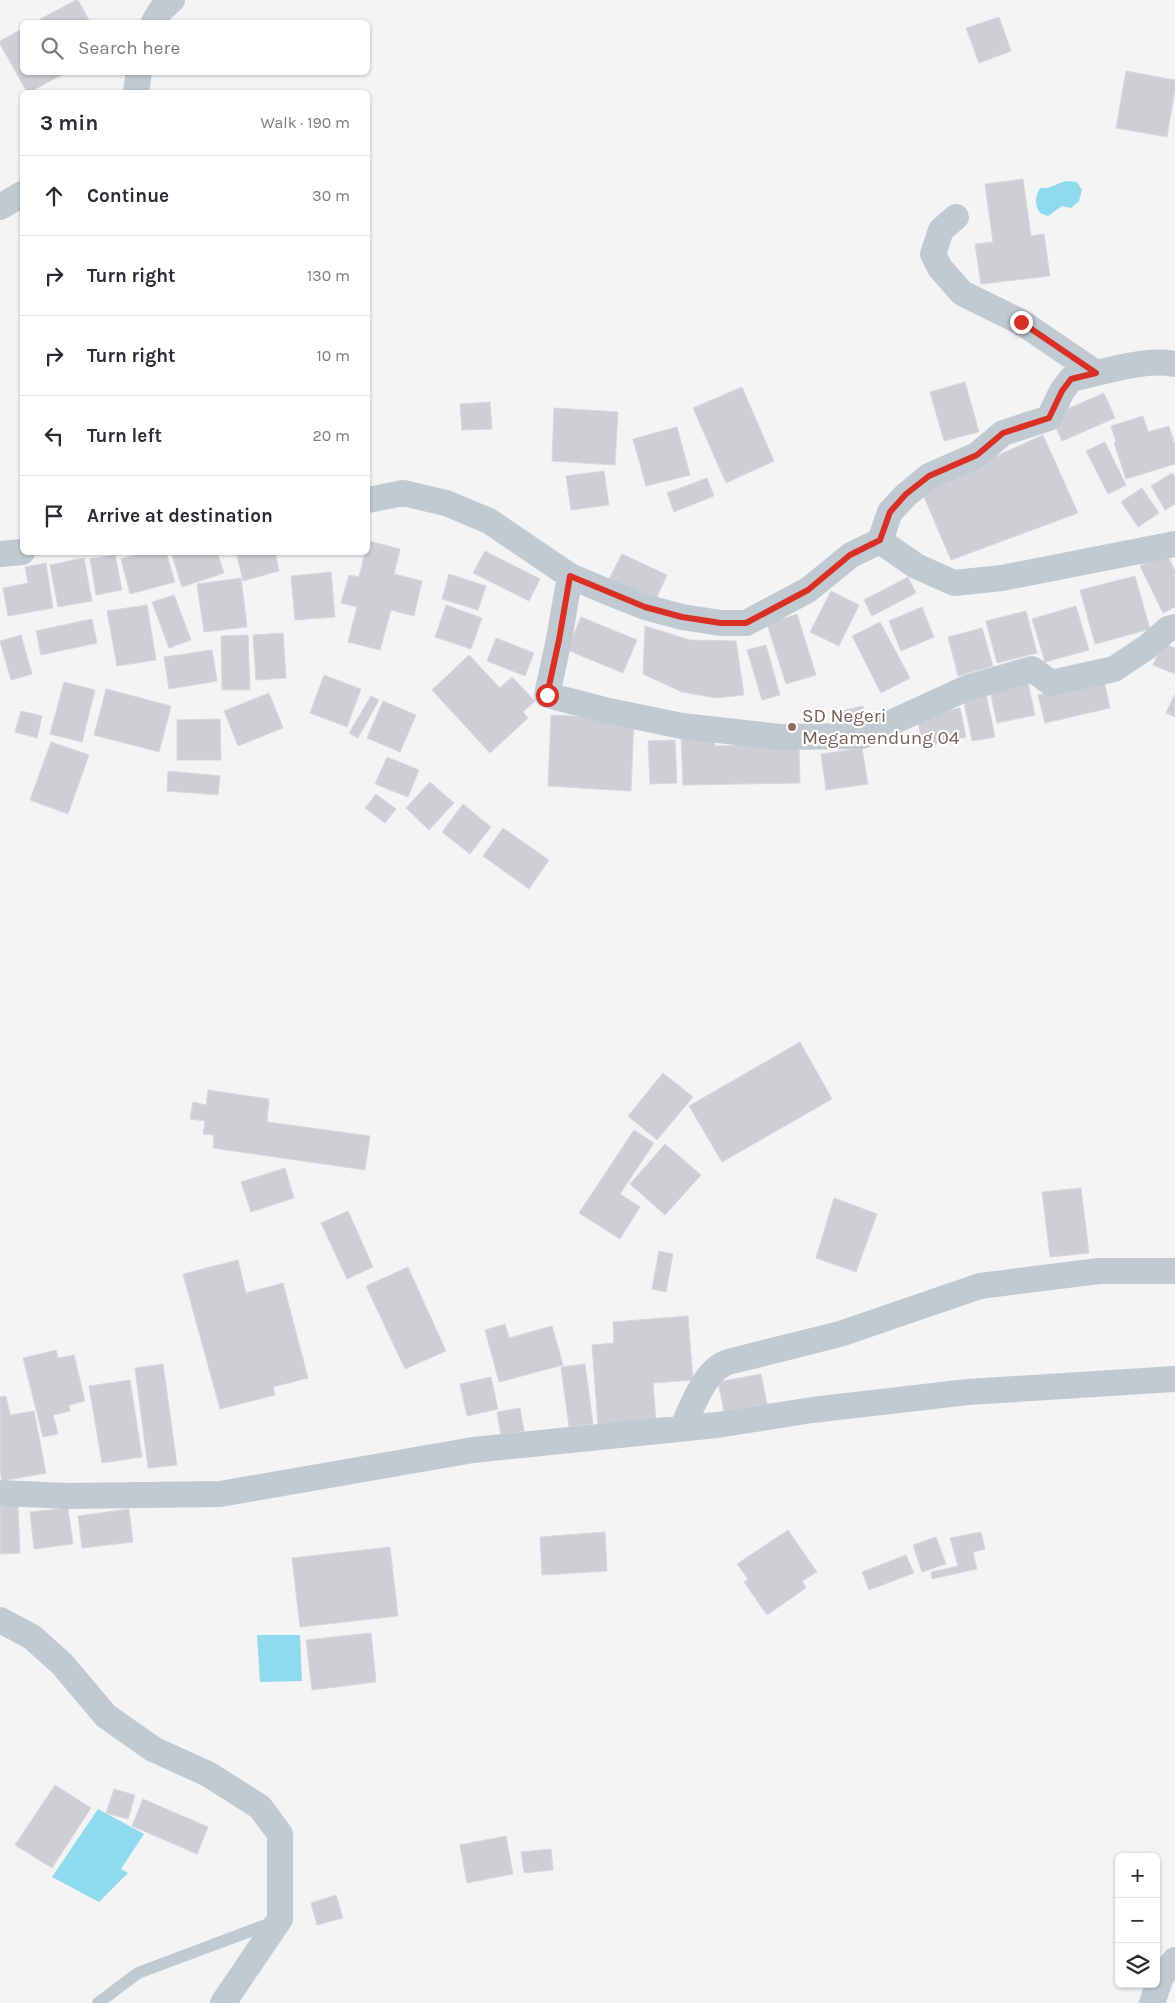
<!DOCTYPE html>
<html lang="en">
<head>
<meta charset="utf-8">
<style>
	:root { --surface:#fff; --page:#f7f7f7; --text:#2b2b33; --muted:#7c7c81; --line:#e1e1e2 }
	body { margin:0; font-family:Karla,sans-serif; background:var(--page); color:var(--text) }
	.controls { position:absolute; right:15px; bottom:15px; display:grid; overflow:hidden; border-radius:8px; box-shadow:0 1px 4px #0004 }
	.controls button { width:45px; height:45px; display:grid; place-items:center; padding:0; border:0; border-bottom:1px solid var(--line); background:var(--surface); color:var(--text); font:25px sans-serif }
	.stop { position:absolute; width:15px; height:15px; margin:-11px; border:4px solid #d93025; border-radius:50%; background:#fff }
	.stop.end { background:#d93025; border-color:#fff; box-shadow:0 1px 5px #0008 }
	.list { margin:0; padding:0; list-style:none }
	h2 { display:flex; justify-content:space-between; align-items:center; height:65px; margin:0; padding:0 20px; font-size:21px }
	h2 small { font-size:16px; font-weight:400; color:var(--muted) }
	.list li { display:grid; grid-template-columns:32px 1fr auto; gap:15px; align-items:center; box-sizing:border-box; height:80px; padding:0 20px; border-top:1px solid var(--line) }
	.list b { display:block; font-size:19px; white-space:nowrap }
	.list em { font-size:16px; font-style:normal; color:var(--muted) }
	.icon { flex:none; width:28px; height:28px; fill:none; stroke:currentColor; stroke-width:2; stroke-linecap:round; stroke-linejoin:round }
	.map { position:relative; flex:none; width:1175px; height:2003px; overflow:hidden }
	.search { position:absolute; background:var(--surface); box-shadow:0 1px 4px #0004; left:20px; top:20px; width:350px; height:55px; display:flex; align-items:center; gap:12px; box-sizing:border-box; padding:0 18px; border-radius:8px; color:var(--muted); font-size:19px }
	.panel { position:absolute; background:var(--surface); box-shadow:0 1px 4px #0004; left:20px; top:90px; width:350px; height:465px; border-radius:8px }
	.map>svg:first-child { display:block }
</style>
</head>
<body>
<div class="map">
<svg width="1175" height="2003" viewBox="0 0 1175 2003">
	<rect width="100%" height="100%" fill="#f5f3f3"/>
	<path fill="#90daee" d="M1066 181 1077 182 1082 190 1079 201 1071 208 1062 206 1048 216 1040 213C1034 204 1035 197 1040 188 1051 189 1055 184 1066 181Z
		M257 1635H300L302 1681 260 1682Z
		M98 1809 144 1834 121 1869 128 1873 99 1902 52 1877Z"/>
	<path fill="#cdcfd5" stroke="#d7d9de" d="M78 0 90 22H35L76 0Z
		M999 17 1011 51 979 63 966 28Z
		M22 29V72H67L30 92H27L0 44V41Z
		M1126 71 1175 80V90L1167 137 1116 128Z
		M1023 179 1031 236 1044 234 1050 276 981 284 975 244 993 242 985 184Z
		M965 382 979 432 944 441 930 392Z
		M742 387 774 461 726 483 693 408Z
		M1104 393 1115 418 1062 441 1051 416Z
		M490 402 492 429 462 430 460 404Z
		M554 408 618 412 615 465 552 461Z
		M1143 416 1148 432 1169 426 1175 445V464L1126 479 1114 443 1116 442 1111 426Z
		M677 427 690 475 646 486 633 439Z
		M1043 435 1078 513 951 560 921 490Z
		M1105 442 1126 485 1108 494 1086 451Z
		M604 471 609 505 571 510 566 476Z
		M1172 473 1175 477V504L1165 510 1151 486Z
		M707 478 714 496 674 512 667 493Z
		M1142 488 1159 513 1138 527 1121 502Z
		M369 541 400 549 394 574 422 581 414 616 391 610 380 650 348 642 357 607 341 603 349 575 359 577 365 552H368Z
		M485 551 540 579 529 601 473 573Z
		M145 552H166L175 582 130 594 121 559Z
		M171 552H217L224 573 182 587Z
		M236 552H275L279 571 243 581Z
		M622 554 667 575 655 601 609 579Z
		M1167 554 1175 571V607L1163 613 1140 566Z
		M115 555 122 590 96 595 90 559Z
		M84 558 92 601 58 607 50 565Z
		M46 563 53 608 8 616 3 588 28 583 25 567Z
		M331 572 335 617 295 620 291 576Z
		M449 574 486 586 478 610 442 599Z
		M1135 576 1150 629 1095 644 1080 590Z
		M908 577 916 593 872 616 864 600Z
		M241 578 247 627 204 632 197 584Z
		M831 591 859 605 839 646 810 632Z
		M174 595 191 640 169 648 152 602Z
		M147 605 156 660 117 666 107 611Z
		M446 605 482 618 471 649 435 637Z
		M1076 606 1089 650 1045 662 1032 619Z
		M922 607 934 637 901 651 889 621Z
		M1026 611 1037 653 997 663 986 621Z
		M797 614 816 675 786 684 767 624Z
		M581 617 637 640 623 673 567 650Z
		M92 619 97 643 41 655 36 631Z
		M880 622 910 678 881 693 852 636Z
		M645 626 690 640 736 641 744 695 716 698 682 692 643 674Z
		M982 628 993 666 958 676 948 637Z
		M283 633 286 678 256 680 253 635Z
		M21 635 32 674 11 680 0 641Z
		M248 635 250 690H222L221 636Z
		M496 638 534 653 525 676 487 661Z
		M1163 643 1175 648V674L1153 665Z
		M766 645 780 695 762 700 747 650Z
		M212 650 217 681 169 689 164 657Z
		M469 655 500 688 512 677 535 701 523 712 528 718 490 753 432 690Z
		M324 675 361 689 347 727 310 713Z
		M1027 678 1035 715 997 723 989 686Z
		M1104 680 1110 708 1045 723 1038 695Z
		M64 682 95 690 82 742 50 734Z
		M106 689 171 706 159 752 94 735Z
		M269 693 283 728 238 746 224 711Z
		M986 693 995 737 972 741 963 697Z
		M1175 694V717L1166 713Z
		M371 696 379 700 358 738 349 733Z
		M383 701 416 715 400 752 367 738Z
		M863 706 867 723 836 730 832 713Z
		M960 708 966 737 923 747 917 718Z
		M21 711 42 716 37 738 15 732Z
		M551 715 634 719 631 791 548 786Z
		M220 719 221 760H177V720Z
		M714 734 715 746 799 744 800 783 683 785 681 735Z
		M675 740 677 783 650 784 648 741Z
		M51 742 89 755 68 814 30 800Z
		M862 748 868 784 826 790 821 754Z
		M387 757 419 770 408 797 375 784Z
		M168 771 220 776 218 795 167 791Z
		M430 782 454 803 429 830 406 808Z
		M376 794 396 809 385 823 365 808Z
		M463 804 491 827 470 854 442 832Z
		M503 828 549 860 529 889 483 856Z
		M800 1042 832 1099 722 1162 689 1106Z
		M663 1073 693 1097 657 1140 628 1116Z
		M208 1090 269 1099 267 1122 370 1136 365 1170 213 1148 214 1135 203 1134 205 1121 190 1119 193 1102 206 1105Z
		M634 1130 654 1143 620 1194 640 1207 620 1239 579 1213Z
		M665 1144 701 1175 665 1215 630 1184Z
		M285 1168 294 1198 251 1212 241 1182Z
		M1081 1188 1089 1253 1050 1257 1042 1192Z
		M834 1198 877 1214 856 1272 816 1258Z
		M348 1211 373 1267 347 1279 321 1223Z
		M659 1251 673 1254 666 1292 652 1289Z
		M238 1260 246 1293 283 1283 308 1378 273 1387 275 1395 220 1409 183 1274Z
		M408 1267 446 1351 405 1369 366 1286Z
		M688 1316 693 1380 653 1383 656 1421 598 1425 592 1345 614 1343 613 1322Z
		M505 1324 509 1338 552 1326 563 1365 499 1382 485 1330Z
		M56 1350 58 1358 74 1355 85 1401 69 1405 70 1411 53 1415 58 1434 43 1437 23 1358Z
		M163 1364 177 1465 148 1468 135 1368Z
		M585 1364 593 1424 569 1427 561 1367Z
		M761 1374 767 1404 724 1411 718 1382Z
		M491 1377 498 1409 467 1416 460 1384Z
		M130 1380 142 1457 102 1463 89 1386Z
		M6 1396 10 1415 34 1411 46 1473 2 1481 0 1472V1397Z
		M520 1408 524 1431 501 1435 497 1412Z
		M18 1505 20 1553 0 1554V1506Z
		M68 1508 73 1544 34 1549 30 1512Z
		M129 1509 133 1542 82 1548 78 1516Z
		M788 1530 817 1572 802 1581 806 1588 767 1615 744 1582 748 1579 737 1564Z
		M605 1532 607 1571 542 1575 540 1537Z
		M981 1532 985 1549 973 1552 977 1569 932 1579 931 1572 958 1566 950 1538Z
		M936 1537 946 1564 922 1572 913 1545Z
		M390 1547 398 1616 300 1627 292 1558Z
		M906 1555 914 1573 869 1590 862 1572Z
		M371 1633 376 1682 312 1690 306 1640Z
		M55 1785 91 1808 52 1868 15 1845Z
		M114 1789 135 1795 128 1819 106 1813Z
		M143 1799 208 1827 197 1854 132 1826Z
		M506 1836 513 1874 467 1883 460 1845Z
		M551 1849 553 1870 524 1873 521 1852Z
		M336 1895 343 1918 317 1925 311 1903Z"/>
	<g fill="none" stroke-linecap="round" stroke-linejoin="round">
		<path stroke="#c1cad2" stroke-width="12" d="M98 2003 138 1973 274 1922"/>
		<path stroke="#c1cad2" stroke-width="26" d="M154 22 161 10 172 0
			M136 92 139 72
			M0 207 22 194
			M956 217 941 230 933 254 940 268 962 293 1021 322 1096 373C1120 368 1150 359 1175 364
			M368 500 403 493 446 503 489 521 570 576 610 593 645 607 682 617 721 623H746L808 590 851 555 880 541 890 512 906 495 929 476 977 455 1003 433 1049 418 1062 391 1071 379 1096 373
			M880 541 916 566 954 583 1002 578 1175 544
			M0 554 22 552
			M570 576 559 639 547 695 609 711 682 726 780 737 862 736 967 688 1032 669 1051 683 1114 669 1147 647 1168 629 1175 627
			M682 1428C693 1406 704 1370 728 1362L840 1334 980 1286 1099 1271H1175
			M0 1493 68 1496 220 1494 473 1450 717 1425 812 1410 968 1392 1175 1379
			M0 1620 32 1637 62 1664 106 1716 153 1749 208 1774 260 1807 280 1834V1919L223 2003
			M1152 2003 1161 1977 1175 1960"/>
	</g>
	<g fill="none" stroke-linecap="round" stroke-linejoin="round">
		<path stroke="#d93025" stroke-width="6" d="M547 695 559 640 570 576 645 607 682 617 721 623H746L808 590 850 555 880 540 890 512 906 494 929 476 977 455 1003 433 1049 418 1062 391 1071 379 1096 373 1021 322"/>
	</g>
	<circle fill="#8d6e63" stroke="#fff" stroke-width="2" cx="792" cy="727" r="5"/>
	<g text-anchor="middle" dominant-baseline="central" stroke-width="4.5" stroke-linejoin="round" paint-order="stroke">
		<g font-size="19" fill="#785e54" stroke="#fff" text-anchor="start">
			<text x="802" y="716">SD Negeri<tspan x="802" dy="22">Megamendung 04</tspan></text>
		</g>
	</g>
</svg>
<div class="controls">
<button>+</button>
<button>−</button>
<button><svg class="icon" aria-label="layers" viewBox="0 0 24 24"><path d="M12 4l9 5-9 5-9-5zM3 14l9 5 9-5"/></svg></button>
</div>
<div class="stop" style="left:547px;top:695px"></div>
<div class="stop end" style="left:1021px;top:322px"></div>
<div class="search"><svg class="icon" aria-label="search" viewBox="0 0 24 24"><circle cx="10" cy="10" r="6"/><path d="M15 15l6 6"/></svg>Search here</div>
<section class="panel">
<h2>3 min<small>Walk · 190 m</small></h2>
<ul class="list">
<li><svg class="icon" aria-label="ahead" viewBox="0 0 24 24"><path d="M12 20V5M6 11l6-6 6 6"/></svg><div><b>Continue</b></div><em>30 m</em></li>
<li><svg class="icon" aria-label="right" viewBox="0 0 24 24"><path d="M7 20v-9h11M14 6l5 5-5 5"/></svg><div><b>Turn right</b></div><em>130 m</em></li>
<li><svg class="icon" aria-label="right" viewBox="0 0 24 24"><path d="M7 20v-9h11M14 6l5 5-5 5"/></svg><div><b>Turn right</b></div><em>10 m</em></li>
<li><svg class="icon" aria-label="left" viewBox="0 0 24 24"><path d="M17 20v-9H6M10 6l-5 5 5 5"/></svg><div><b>Turn left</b></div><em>20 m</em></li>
<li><svg class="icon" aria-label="arrive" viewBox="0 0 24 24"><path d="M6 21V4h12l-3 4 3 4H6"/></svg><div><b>Arrive at destination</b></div></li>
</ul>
</section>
</div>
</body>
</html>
